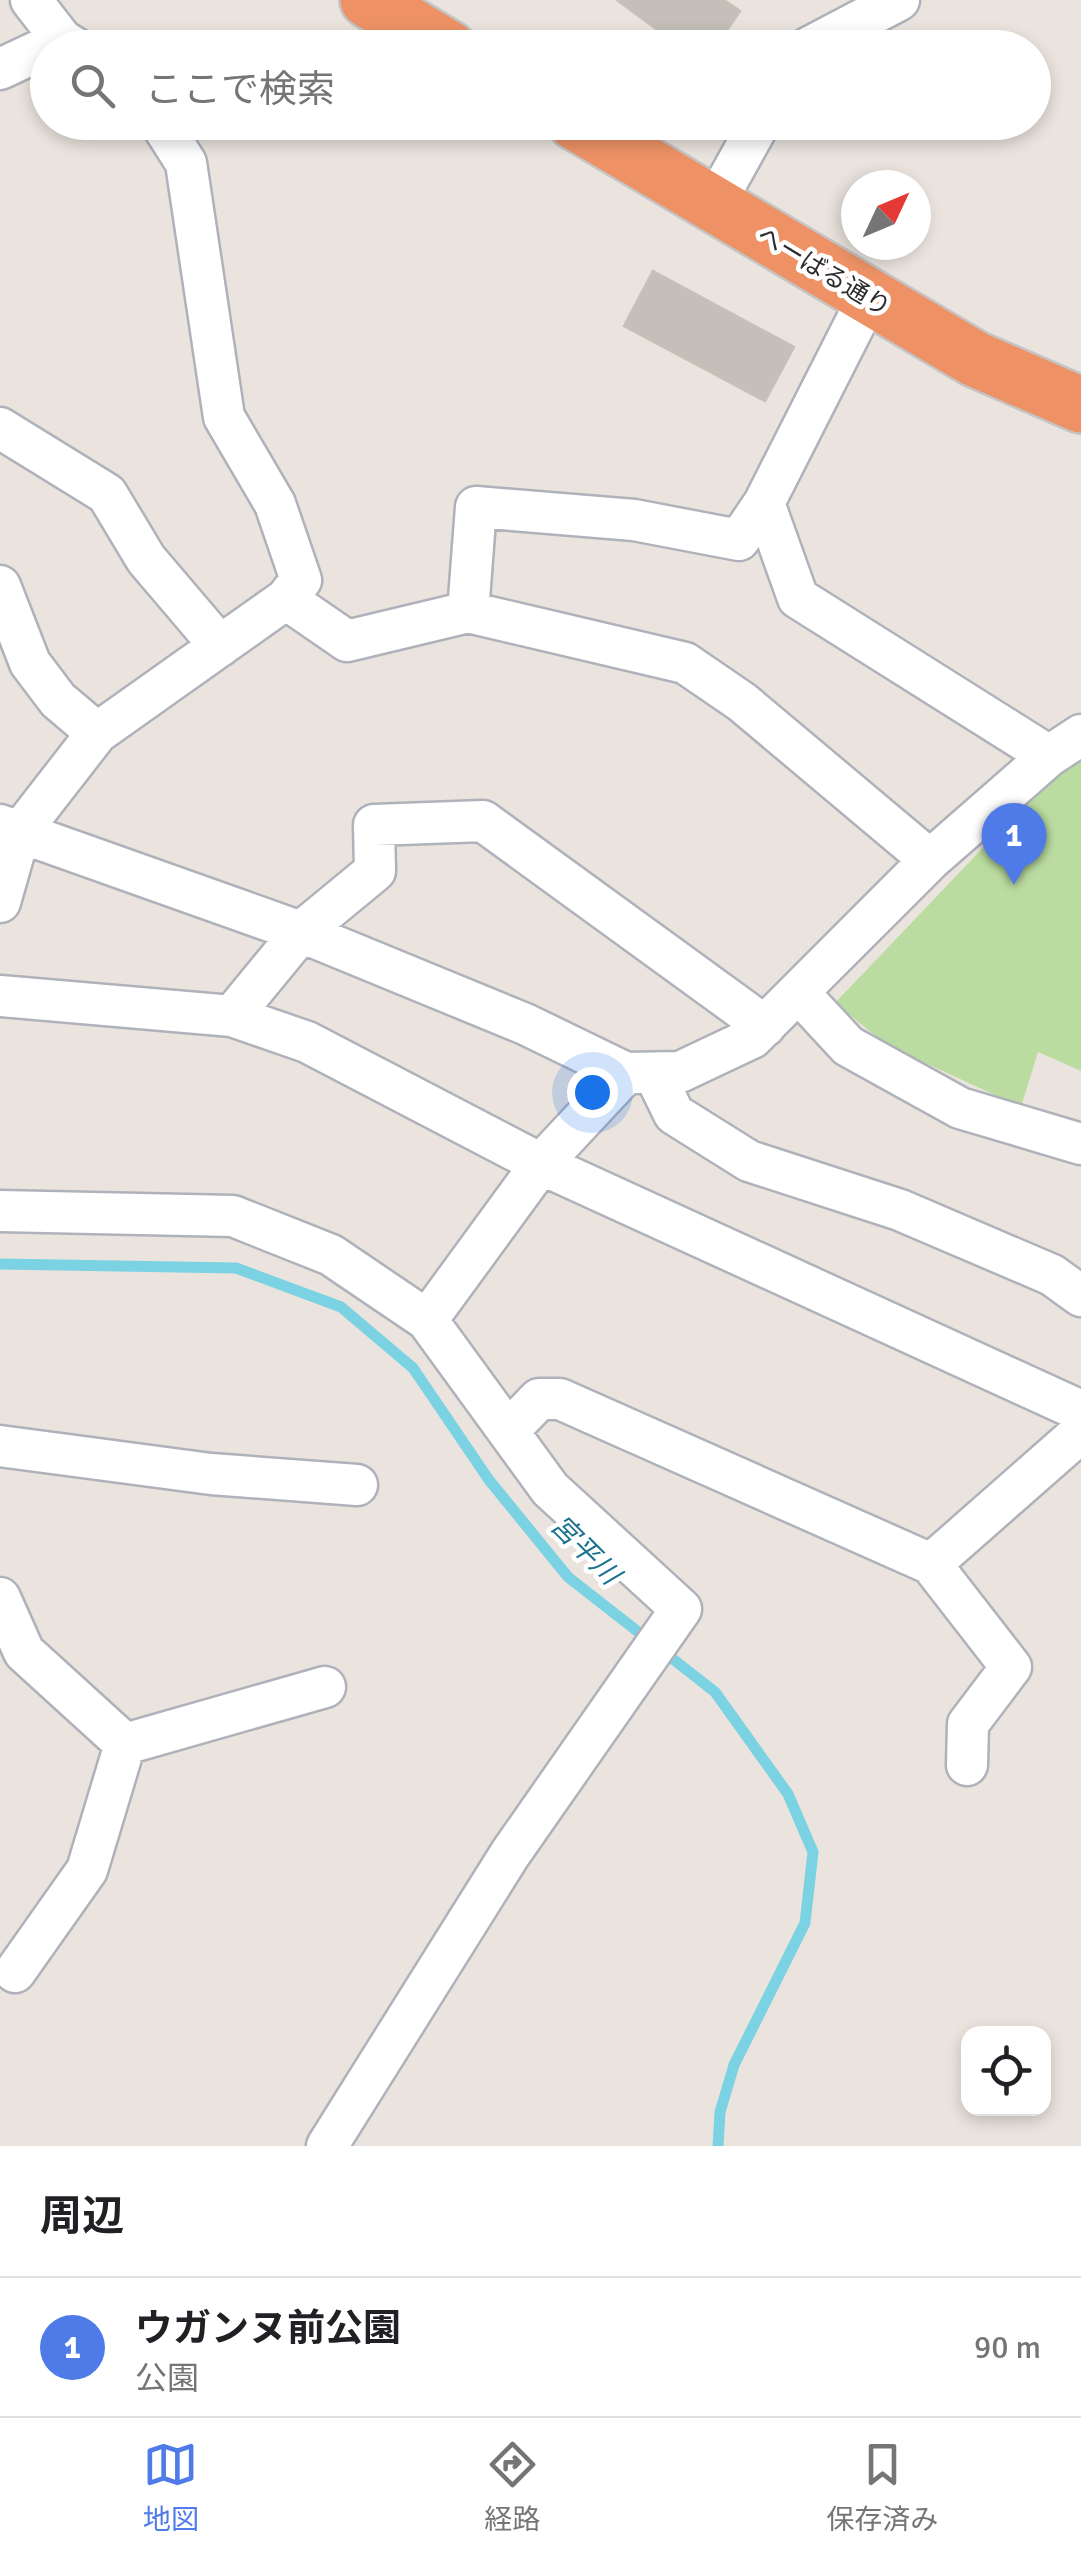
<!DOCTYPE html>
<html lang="ja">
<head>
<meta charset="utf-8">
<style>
	:root { --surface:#fff; --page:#f6f6f6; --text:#202124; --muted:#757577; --line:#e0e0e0; --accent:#4e7be8 }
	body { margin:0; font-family:Signika,"Noto Sans JP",sans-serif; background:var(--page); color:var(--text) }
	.controls { position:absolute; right:30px; bottom:30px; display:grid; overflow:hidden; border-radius:20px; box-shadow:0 5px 15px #0003 }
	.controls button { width:90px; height:90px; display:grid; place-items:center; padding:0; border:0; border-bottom:2px solid var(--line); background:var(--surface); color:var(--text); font:50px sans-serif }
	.compass { position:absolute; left:841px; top:170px; width:90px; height:90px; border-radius:50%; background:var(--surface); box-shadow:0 5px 15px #0003; rotate:46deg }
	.you { position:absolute; left:592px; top:1092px; width:35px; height:35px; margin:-25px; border:8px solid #fff; border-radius:50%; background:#1a73e8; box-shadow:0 0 0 15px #1a73e833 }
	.badge { display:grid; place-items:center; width:65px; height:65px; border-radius:50%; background:var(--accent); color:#fff; font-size:32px; font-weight:700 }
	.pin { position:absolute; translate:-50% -82px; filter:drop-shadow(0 2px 5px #0008) }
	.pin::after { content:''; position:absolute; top:52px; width:35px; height:30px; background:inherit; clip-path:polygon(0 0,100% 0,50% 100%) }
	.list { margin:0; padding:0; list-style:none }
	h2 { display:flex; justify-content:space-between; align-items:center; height:130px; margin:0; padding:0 40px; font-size:42px }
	h2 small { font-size:32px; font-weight:400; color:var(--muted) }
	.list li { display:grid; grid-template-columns:65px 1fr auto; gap:30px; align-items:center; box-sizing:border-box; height:140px; padding:0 40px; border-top:2px solid var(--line) }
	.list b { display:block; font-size:38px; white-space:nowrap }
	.list p { margin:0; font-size:32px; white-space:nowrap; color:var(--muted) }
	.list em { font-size:32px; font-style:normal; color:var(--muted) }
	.icon { flex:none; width:55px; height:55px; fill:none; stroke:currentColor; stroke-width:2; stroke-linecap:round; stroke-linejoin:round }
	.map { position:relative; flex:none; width:1081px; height:2146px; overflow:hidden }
	.search { position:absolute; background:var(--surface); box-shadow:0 5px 15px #0003; left:30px; right:30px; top:30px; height:110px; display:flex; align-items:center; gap:25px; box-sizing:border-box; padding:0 35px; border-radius:55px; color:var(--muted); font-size:38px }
	.sheet { height:270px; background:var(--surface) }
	nav { display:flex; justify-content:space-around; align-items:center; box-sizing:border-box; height:140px; border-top:2px solid var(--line); background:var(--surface); font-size:28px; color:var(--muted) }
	nav a { display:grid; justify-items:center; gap:5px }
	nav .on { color:var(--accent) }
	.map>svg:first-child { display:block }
</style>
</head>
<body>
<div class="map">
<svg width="1081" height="2146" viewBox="0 0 1081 2146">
	<rect width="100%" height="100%" fill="#ebe4de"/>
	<path fill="#bbdca0" d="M1081 754V1071L1038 1052 1021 1107 888 1046 835 1003 1060 767Z"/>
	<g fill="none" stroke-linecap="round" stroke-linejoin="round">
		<path stroke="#7bd2e3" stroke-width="11" d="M0 1264 236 1268 341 1307 413 1368 489 1480 568 1577 715 1692 788 1794 813 1852 805 1923 734 2065 720 2112 718 2146"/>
	</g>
	<path fill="#c4bfb9" stroke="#c6c0b8" stroke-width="2.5" d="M617 0H724L740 11 715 48H682Z
		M653 271 794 347 765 401 624 326Z"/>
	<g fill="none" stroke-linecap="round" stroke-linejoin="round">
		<defs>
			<path id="minor" d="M31 0 62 40 75 48
				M808 48 899 0
				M0 69 62 40
				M714 205 760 122
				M868 298 764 503 798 598 1049 756
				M0 428 107 494 146 559 220 646
				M0 586 30 663 58 700 97 733
				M286 599 347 641 468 612 685 663 742 702 930 860
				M468 612 476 507 634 520 739 540 764 503
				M0 825 301 932 525 1024 626 1073 680 1072 752 1038 930 860 1049 756 1081 735
				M0 902 20 832 97 733 286 599 301 580 275 504 224 417 186 163 160 122
				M798 992 848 1046 960 1108 1081 1144
				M0 996 232 1016 307 1042 541 1164 1081 1411
				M232 1016 301 932 375 871 374 825 483 821 765 1026
				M654 1073 674 1114 749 1161 900 1210 1052 1275 1081 1296
				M0 1211 233 1216 331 1255 427 1320
				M508 1431 539 1399H560L931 1564 1011 1667 968 1724 967 1765
				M0 1446 211 1474 357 1485
				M931 1564 1081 1432
				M0 1598 24 1652 125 1744 325 1687
				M15 1972 87 1870 125 1744
				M327 2146 510 1854 681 1609 550 1489 427 1320 541 1164 626 1073"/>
			<path id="highway" d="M368 0 448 48
				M575 122 975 359 1081 405"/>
		</defs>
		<use href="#minor" stroke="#afb2ba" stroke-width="45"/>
		<use href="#highway" stroke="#c4c4c4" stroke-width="60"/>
		<use href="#minor" stroke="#fff" stroke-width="40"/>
		<use href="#highway" stroke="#ee9266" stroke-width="55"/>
	</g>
	<g text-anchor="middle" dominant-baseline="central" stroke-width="9" stroke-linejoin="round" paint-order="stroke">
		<g font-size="25" fill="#2b2b2b" stroke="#fff">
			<text transform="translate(824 271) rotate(31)">へーばる通り</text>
		</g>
		<g font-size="28" font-style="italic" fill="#1b738f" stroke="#fff">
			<text transform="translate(585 1550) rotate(45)">宮平川</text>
		</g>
	</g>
</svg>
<div class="controls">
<button><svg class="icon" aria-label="locate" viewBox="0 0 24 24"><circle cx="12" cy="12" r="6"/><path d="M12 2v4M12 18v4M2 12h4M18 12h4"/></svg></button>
</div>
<svg class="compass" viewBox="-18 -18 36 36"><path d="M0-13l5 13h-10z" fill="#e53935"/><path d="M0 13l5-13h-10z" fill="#757577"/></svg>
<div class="you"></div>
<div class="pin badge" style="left:1014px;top:885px">1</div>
<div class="search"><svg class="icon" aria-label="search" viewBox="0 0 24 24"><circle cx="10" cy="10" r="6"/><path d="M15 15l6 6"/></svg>ここで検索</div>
</div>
<section class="sheet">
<h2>周辺<small></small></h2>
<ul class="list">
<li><span class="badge">1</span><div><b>ウガンヌ前公園</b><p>公園</p></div><em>90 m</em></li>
</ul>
</section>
<nav>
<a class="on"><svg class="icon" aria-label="map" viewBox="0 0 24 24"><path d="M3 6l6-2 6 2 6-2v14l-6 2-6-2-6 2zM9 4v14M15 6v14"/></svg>地図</a>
<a><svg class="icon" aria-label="directions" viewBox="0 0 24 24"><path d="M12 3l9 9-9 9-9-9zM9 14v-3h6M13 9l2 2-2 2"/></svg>経路</a>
<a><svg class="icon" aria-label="saved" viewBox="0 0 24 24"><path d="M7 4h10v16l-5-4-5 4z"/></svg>保存済み</a>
</nav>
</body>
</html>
